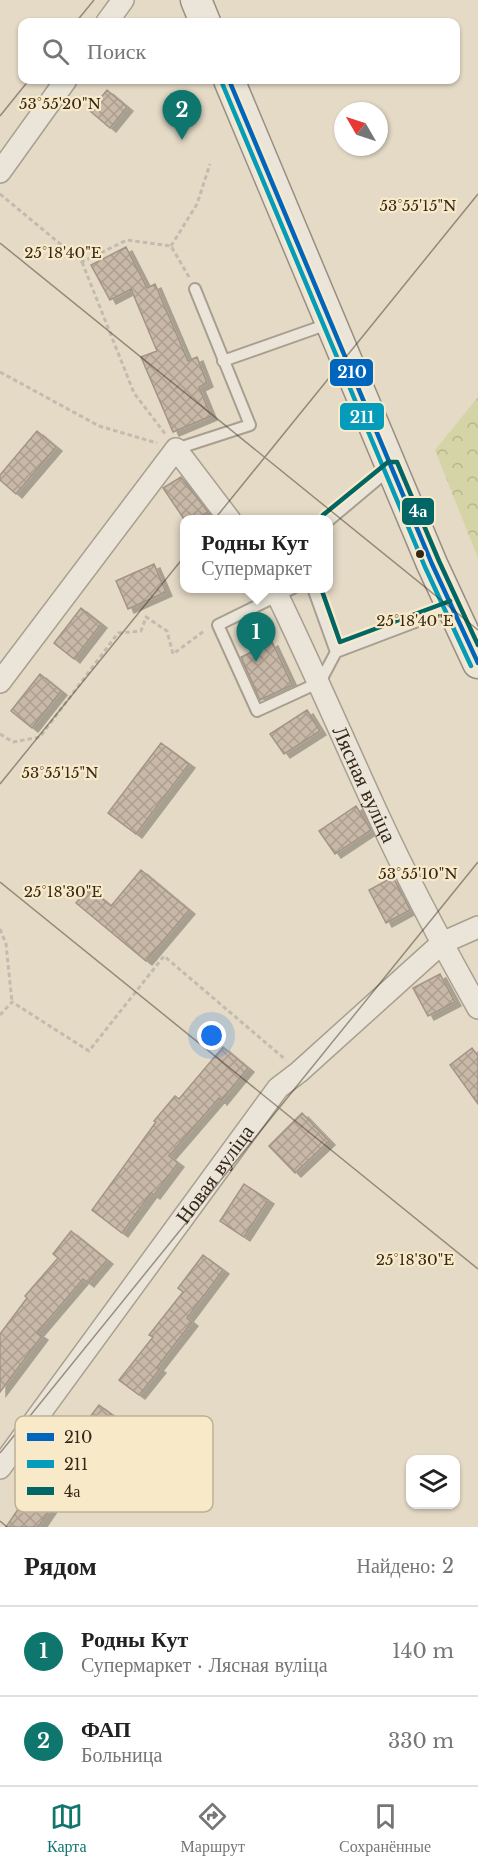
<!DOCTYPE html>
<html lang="ru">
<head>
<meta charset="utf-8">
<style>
	:root { --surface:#fff; --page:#f6f6f6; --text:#222; --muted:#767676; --line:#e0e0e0; --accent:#0f766e }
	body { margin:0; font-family:"Libre Baskerville",serif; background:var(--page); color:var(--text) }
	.controls { position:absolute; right:18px; bottom:18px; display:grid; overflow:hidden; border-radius:12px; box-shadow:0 2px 4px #0004 }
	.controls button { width:54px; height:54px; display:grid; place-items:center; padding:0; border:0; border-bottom:2px solid var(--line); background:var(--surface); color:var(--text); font:30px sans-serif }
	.compass { position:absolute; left:334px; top:102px; width:54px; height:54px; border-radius:50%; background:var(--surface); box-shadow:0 2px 4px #0004; rotate:309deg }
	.you { position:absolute; left:212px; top:1036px; width:21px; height:21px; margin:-15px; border:4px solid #fff; border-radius:50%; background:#1a73e8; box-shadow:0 0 0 9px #1a73e833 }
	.badge { display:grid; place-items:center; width:39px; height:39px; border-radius:50%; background:var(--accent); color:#fff; font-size:20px; font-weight:700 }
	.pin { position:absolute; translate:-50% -50px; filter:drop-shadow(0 2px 3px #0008) }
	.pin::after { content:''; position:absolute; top:32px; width:21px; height:18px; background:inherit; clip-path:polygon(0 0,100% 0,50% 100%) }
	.popup { position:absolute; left:180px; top:515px; width:153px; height:78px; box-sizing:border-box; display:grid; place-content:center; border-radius:12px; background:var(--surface); filter:drop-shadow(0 2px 4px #0005); font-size:20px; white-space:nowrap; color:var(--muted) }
	.popup b { font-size:22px; color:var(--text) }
	.popup::after { content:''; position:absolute; left:50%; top:100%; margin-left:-12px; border:12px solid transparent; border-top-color:var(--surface) }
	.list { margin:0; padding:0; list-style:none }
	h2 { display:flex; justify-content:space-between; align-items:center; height:78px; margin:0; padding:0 24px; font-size:26px }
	h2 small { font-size:20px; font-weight:400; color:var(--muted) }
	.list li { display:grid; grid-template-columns:39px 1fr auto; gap:18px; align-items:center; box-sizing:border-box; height:90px; padding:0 24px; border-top:2px solid var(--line) }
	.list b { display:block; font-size:22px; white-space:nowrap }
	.list p { margin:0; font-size:20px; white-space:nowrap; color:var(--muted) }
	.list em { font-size:20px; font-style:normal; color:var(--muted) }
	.icon { flex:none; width:33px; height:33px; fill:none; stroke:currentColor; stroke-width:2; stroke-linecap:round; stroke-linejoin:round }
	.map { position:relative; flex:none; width:478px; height:1527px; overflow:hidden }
	.search { position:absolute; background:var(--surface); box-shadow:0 2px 4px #0004; left:18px; right:18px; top:18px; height:66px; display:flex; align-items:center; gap:15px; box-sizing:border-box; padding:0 21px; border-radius:12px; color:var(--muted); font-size:22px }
	.sheet { height:258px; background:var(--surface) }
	nav { display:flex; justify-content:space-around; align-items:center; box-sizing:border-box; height:84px; border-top:2px solid var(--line); background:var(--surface); font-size:16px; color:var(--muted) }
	nav a { display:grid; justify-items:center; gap:3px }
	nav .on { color:var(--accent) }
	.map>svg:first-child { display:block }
</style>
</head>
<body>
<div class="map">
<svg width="478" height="1527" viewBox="0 0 478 1527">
	<defs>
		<pattern id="forest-crowns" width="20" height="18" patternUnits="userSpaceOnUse" patternTransform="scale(1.5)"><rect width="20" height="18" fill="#d5d4a7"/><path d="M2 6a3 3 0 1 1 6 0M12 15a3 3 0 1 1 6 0" fill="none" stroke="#b7b68f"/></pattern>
		<pattern id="building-cross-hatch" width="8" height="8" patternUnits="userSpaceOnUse" patternTransform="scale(1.5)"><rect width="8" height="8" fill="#c8b8a7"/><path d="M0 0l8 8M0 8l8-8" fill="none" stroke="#ac9e8f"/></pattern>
		<filter id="shadow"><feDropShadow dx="6" dy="4" stdDeviation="0" flood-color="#0004"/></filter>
	</defs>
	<rect width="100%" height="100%" fill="#e4dac6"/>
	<path fill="url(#forest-crowns)" d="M478 397V558L435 450Z"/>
	<path fill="url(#building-cross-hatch)" stroke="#a39586" stroke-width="1.5" filter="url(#shadow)" d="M107 90 127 107 110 128 90 111Z
		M126 247 147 288 155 284 188 361 197 357 207 383 199 387 211 416 173 432 141 357 157 351 131 289 110 300 91 265Z
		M37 431 56 447 16 494 0 480V475Z
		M181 477 208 512 196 519H184L163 488Z
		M154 564 166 592 128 609 116 581Z
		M81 608 101 624 74 659 54 643Z
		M272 642 292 685 260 700 241 657Z
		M40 674 61 691 32 728 11 711Z
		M307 710 320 731 284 754 270 734Z
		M161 743 189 764 136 834 108 813Z
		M356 806 371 830 335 854 319 831Z
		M141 870 189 910 146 961 76 903 89 888 111 906Z
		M393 877 410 910 386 923 369 890Z
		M440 974 455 1002 428 1016 413 988Z
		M223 1047 248 1068 221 1101 219 1098 169 1156 178 1163 154 1195 151 1193 122 1233 92 1210 156 1122 154 1121 175 1096 179 1099Z
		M472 1048 478 1056V1104L450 1065Z
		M302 1113 329 1141 295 1173 269 1146Z
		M244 1184 268 1200 244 1237 220 1221Z
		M71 1231 107 1260 88 1283 83 1279 37 1333 42 1336 0 1392V1334L27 1298 25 1296 58 1258 53 1254Z
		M203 1255 223 1270 187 1318 192 1322 157 1367 160 1369 139 1395 119 1380 153 1337 149 1335 183 1292 178 1288Z
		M99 1405 119 1420 93 1454 73 1439Z
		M42 1474 64 1489 38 1527H6Z"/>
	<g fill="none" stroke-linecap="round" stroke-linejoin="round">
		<defs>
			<path id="service" d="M223 361 328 324
				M176 449 250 425 195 289
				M328 521 390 469
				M293 588 218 625 257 711 320 682 336 652
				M313 588 336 652 452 608"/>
			<g id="minor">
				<path d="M107 22 123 0"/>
				<path d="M0 172 66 80"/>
				<path id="s1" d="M274 588C311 664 344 741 379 817 409 882 443 946 478 1008"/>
				<path d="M0 682 176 449 230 520"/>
				<path id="s2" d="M0 1468 278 1088 299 1072 442 943 478 927"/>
			</g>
			<path id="secondary" d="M196 0 205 22
				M229 80 432 564 478 663"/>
		</defs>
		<use href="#service" stroke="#a89f90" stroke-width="14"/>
		<use href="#minor" stroke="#a89f90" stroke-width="24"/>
		<use href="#secondary" stroke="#988e81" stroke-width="33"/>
		<path stroke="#c3bbb0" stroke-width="3" stroke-dasharray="4.5 3" stroke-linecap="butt" d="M0 194 82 262 127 240 171 246 189 277
			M171 246 197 204 210 164
			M82 262 134 393 166 435
			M0 372 99 426 157 443
			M0 734 13 742 40 737 118 633 141 631 146 617 167 631 173 654 204 631
			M0 929 6 944 12 1002
			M0 1015 12 1002 89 1051 164 956 286 1060"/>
		<use href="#service" stroke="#ebe5d9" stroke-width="10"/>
		<use href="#minor" stroke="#ebe5d9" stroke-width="21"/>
		<use href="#secondary" stroke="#ebe5d9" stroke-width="30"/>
		<defs>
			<path id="bus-1" d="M229 80 432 564 478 663"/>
			<path id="bus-2" d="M222 83 425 567 471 666"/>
			<path id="bus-3" d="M323 515 388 462H397L439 561 478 645
				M321 588 340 642 450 601"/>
		</defs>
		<use href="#bus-1" stroke="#f8eac9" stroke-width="9"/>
		<use href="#bus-2" stroke="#f8eac9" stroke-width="9"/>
		<use href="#bus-3" stroke="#f8eac9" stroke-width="9"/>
		<use href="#bus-1" stroke="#0065bd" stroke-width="4.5"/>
		<use href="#bus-2" stroke="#059cbc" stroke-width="4.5"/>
		<use href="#bus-3" stroke="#026666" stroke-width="4.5"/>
	</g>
	<path fill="none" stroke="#362719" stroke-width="1.5" stroke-opacity="0.45" d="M76 22 94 0M0 116 29 80M0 243 478 630M0 784 478 194M0 882 478 1269M0 1453 478 862M0 1521 7 1527"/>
	<circle fill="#362719" stroke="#f8eac9" stroke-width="2" cx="420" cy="554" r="5"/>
	<g text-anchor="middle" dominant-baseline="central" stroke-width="4.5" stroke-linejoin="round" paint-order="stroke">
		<g font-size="21" fill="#362719" stroke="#f8eac9">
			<text stroke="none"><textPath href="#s1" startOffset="216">Лясная вуліца</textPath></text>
			<text stroke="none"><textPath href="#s2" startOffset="364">Новая вуліца</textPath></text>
		</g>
	</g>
	<rect x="15" y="1416" width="198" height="96" rx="9" fill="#f8eac9" stroke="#beb094" stroke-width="1.5"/>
	<rect x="27" y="1433" width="27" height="8" fill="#0065bd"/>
	<rect x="27" y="1460" width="27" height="8" fill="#059cbc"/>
	<rect x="27" y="1487" width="27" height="8" fill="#026666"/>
	<g font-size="16" fill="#362719">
		<text x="64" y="1443">210</text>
		<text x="64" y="1470">211</text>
		<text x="64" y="1497">4а</text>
	</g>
	<g font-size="15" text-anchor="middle" fill="#362719" stroke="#f8eac9" stroke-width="4.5" stroke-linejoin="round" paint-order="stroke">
		<text x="60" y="109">53°55'20"N</text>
		<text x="418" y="211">53°55'15"N</text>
		<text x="63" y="258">25°18'40"E</text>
		<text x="415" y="626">25°18'40"E</text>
		<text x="60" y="778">53°55'15"N</text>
		<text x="418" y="879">53°55'10"N</text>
		<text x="63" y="897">25°18'30"E</text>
		<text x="415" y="1265">25°18'30"E</text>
	</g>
	<g stroke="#f8eac9" stroke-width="2">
		<rect x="329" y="358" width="45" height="29" rx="6" fill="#0065bd"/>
		<rect x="339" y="402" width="46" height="29" rx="6" fill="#059cbc"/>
		<rect x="401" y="497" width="34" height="29" rx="6" fill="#026666"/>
	</g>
	<g font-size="16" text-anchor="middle" font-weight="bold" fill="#fff">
		<text x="352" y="378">210</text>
		<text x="362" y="423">211</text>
		<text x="418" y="517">4а</text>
	</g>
</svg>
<div class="controls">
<button><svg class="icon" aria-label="layers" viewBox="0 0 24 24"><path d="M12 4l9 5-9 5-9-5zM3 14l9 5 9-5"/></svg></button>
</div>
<svg class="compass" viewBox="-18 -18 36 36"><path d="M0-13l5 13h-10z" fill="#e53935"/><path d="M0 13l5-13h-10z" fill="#767676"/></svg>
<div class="you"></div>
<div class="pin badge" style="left:256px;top:662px">1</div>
<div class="popup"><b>Родны Кут</b>Супермаркет</div>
<div class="pin badge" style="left:182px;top:140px">2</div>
<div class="search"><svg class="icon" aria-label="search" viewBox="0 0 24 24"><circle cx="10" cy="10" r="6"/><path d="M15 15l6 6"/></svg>Поиск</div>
</div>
<section class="sheet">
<h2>Рядом<small>Найдено: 2</small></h2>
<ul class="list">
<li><span class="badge">1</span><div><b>Родны Кут</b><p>Супермаркет · Лясная вуліца</p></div><em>140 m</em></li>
<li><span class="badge">2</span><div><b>ФАП</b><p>Больница</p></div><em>330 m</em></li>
</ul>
</section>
<nav>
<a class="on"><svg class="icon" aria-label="map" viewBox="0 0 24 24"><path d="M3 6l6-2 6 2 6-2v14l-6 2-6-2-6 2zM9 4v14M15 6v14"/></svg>Карта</a>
<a><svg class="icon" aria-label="directions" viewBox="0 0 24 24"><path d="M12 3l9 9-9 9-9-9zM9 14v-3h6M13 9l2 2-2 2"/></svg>Маршрут</a>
<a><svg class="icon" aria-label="saved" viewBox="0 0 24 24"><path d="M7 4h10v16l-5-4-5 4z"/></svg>Сохранённые</a>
</nav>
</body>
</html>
